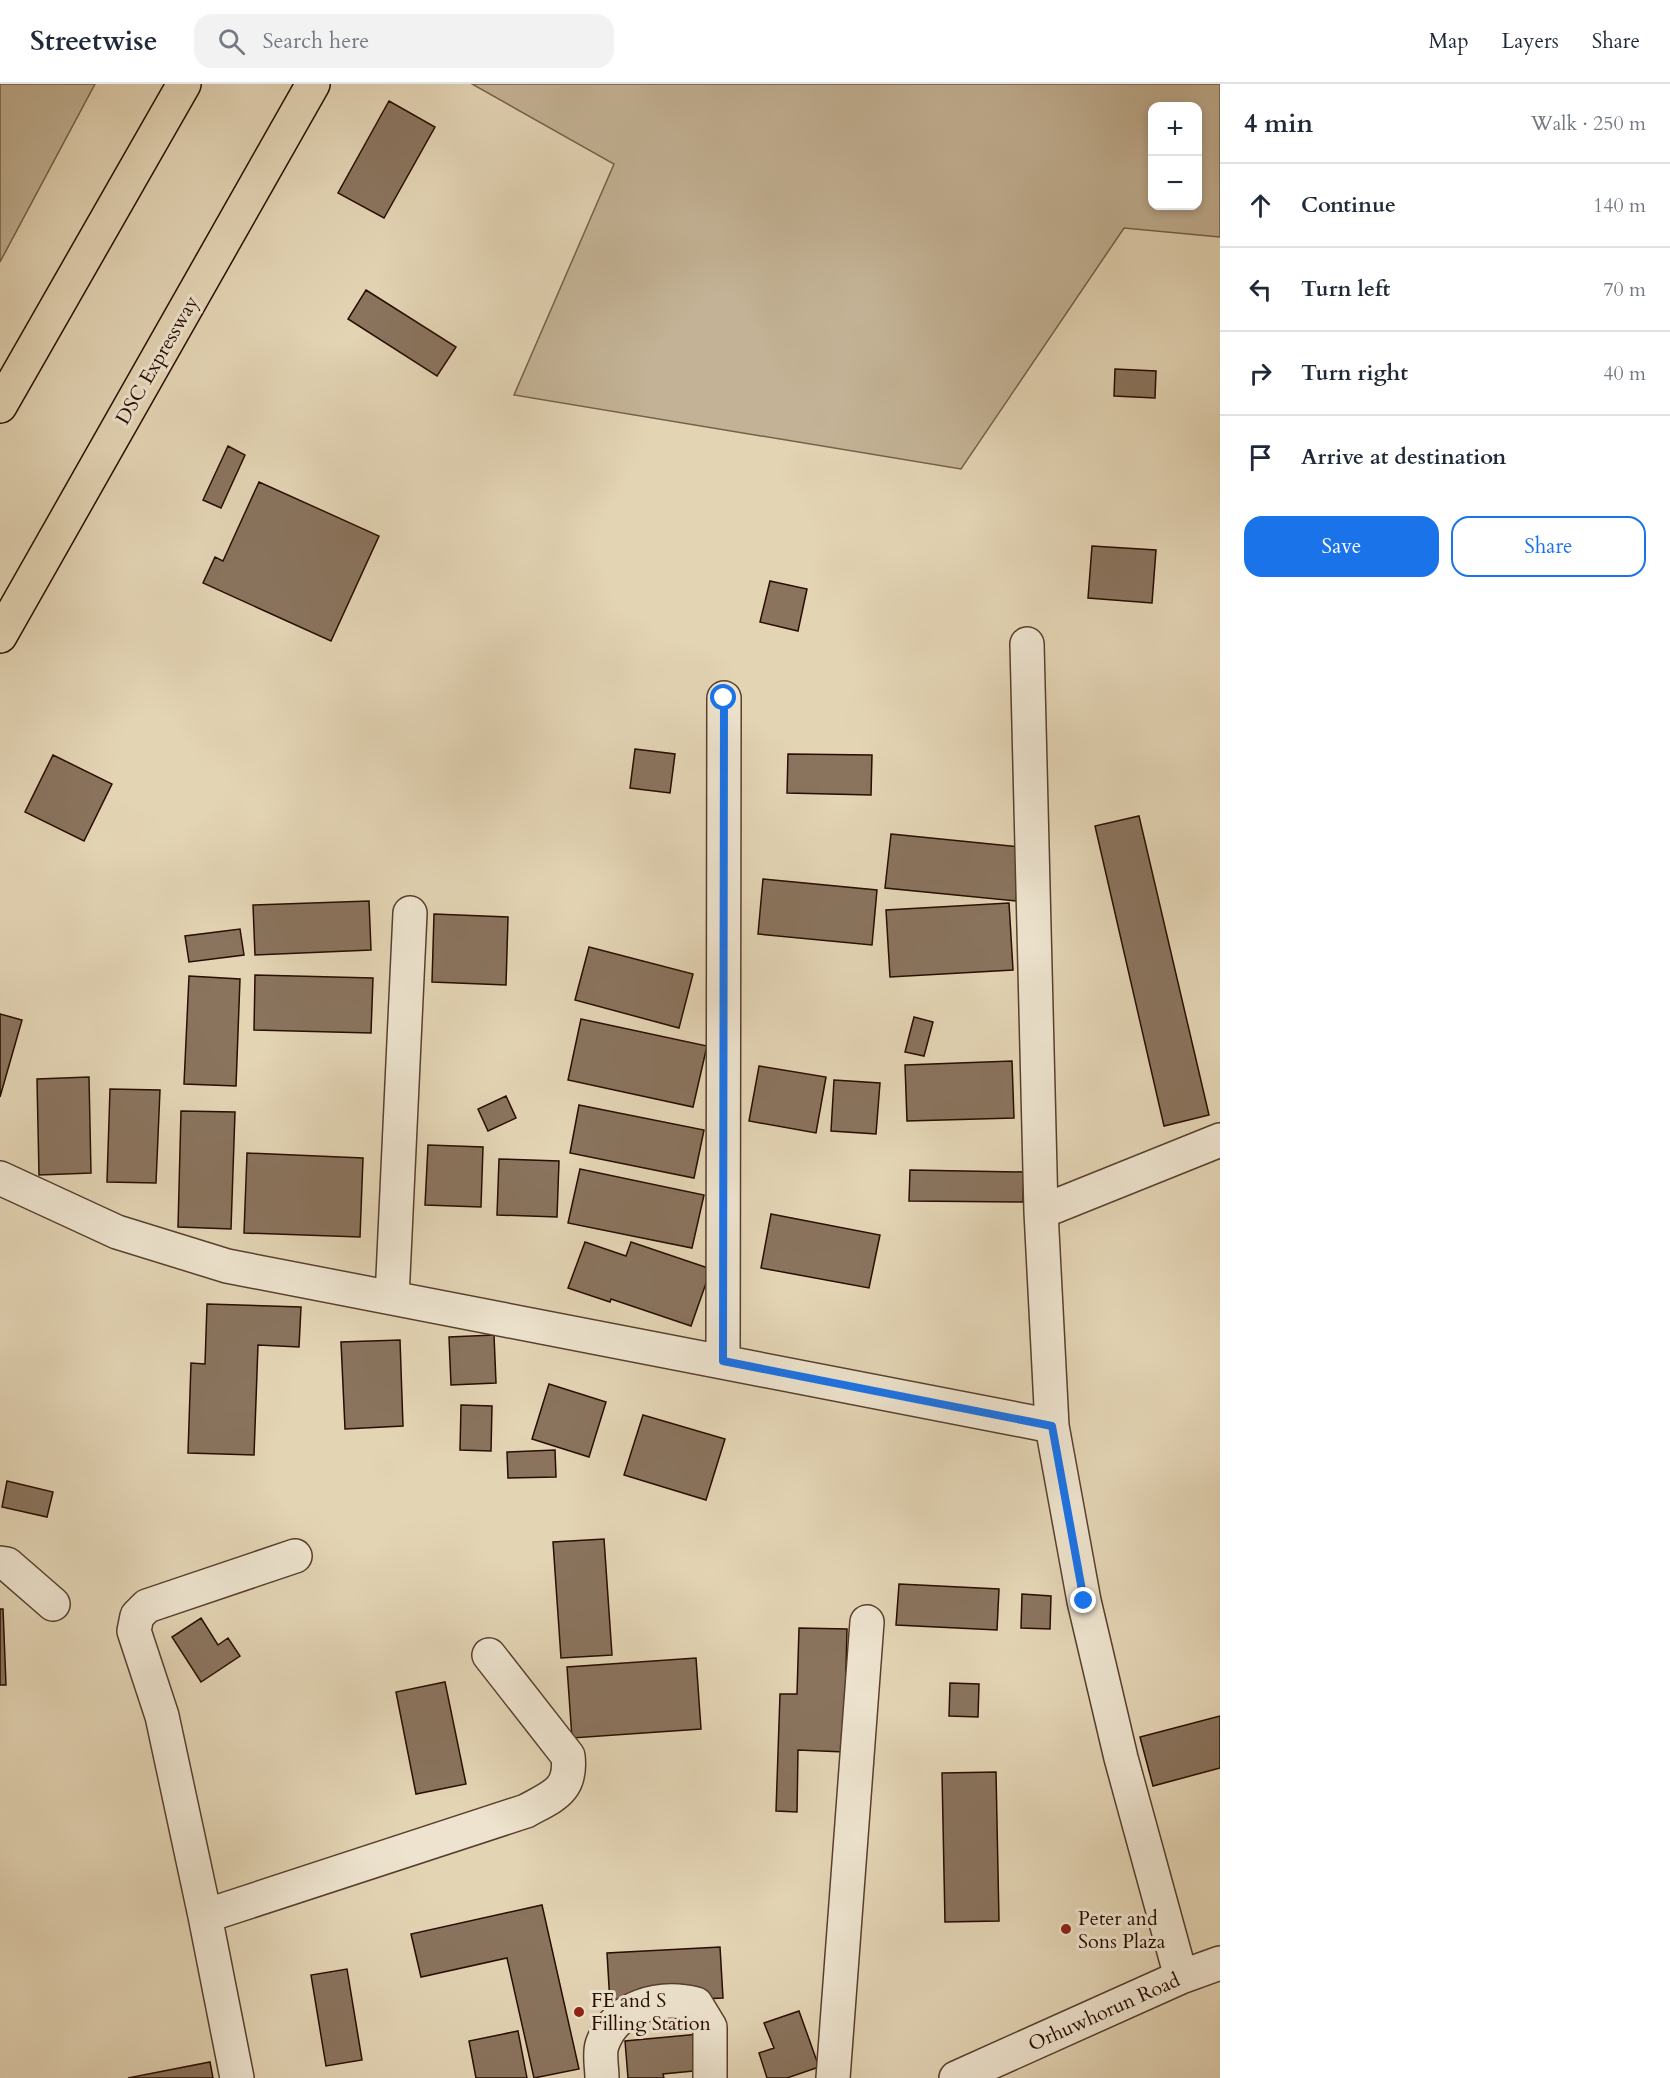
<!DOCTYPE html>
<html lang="en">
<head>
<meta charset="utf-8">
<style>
	:root { --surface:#fff; --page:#f2f2f3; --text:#1f2937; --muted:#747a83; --line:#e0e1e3; --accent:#1a73e8 }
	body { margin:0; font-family:Cardo,serif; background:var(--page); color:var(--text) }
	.controls { position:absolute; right:18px; top:18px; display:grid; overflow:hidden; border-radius:12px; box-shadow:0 3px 9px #0003 }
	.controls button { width:54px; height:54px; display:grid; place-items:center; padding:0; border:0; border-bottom:2px solid var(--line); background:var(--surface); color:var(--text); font:30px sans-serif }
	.stop { position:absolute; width:18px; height:18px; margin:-14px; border:4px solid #1a73e8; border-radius:50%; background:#fff }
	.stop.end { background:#1a73e8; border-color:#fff; box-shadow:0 2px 6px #0008 }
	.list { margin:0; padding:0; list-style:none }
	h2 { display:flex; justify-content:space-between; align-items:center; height:78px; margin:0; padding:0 24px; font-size:26px }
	h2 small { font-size:20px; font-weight:400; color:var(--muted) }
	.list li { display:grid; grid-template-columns:39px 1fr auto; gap:18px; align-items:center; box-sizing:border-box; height:84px; padding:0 24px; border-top:2px solid var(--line) }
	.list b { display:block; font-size:22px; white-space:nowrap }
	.list em { font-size:20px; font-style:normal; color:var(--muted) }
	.actions { display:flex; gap:12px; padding:18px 24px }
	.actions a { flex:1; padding:14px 0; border:2px solid var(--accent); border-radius:18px; text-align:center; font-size:21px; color:var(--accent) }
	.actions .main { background:var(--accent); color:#fff }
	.icon { flex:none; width:33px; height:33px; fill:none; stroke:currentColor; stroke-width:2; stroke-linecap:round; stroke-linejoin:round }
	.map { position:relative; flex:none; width:1220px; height:1994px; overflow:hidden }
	header { display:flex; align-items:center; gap:36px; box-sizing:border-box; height:84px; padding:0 30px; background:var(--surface); border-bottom:2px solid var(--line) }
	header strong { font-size:28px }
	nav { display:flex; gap:33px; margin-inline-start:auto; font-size:21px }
	.search { width:420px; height:54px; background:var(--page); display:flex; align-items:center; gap:15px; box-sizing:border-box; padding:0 21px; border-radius:18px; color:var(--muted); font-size:22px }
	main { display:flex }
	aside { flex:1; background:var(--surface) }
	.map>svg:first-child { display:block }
</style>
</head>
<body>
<header>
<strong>Streetwise</strong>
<div class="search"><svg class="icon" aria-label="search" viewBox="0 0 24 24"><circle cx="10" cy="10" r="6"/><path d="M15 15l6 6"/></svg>Search here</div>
<nav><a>Map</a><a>Layers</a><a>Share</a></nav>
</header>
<main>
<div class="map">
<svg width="1220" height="1994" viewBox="0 0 1220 1994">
	<rect width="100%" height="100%" fill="#e3d4b4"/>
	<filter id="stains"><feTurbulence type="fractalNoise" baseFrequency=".00333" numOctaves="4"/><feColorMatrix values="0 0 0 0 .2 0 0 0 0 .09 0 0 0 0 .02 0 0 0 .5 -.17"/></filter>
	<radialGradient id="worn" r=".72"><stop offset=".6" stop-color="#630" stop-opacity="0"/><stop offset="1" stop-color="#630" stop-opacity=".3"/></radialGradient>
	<path fill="#c3b295" stroke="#76604a" stroke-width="1.5" fill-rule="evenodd" d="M0 0H95L0 178Z
		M472 0H1220V153L1124 144 961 385 514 311 614 80ZM1198 22V122H1152V22Z"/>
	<path fill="#8a745e" stroke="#290d00" stroke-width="1.5" d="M389 17 435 43 384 134 338 109Z
		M366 206 456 263 437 292 348 235Z
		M1115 285 1156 287 1155 314 1114 312Z
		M228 362 245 371 221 424 203 416Z
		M259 398 379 452 331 557 203 499 215 473 223 477Z
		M1092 462 1156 466 1152 519 1088 514Z
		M770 497 807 505 798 547 760 538Z
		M635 665 675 670 670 709 630 704Z
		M788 670 872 671 871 711 787 709Z
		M53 671 112 700 84 757 25 728Z
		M1139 732 1209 1031 1164 1042 1095 742Z
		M891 750 1021 763 1016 817 885 804Z
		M763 795 877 806 872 861 758 850Z
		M369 817 371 866 255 871 253 821Z
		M1009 819 1013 886 890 893 886 826Z
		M434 830 508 833 506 901 432 898Z
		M240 845 244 871 189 878 185 852Z
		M589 863 693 890 679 944 575 916Z
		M255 891 373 894 371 949 254 946Z
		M189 892 240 895 236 1002 184 1000Z
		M0 930 22 936 0 1013Z
		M914 933 933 938 924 972 905 968Z
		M581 935 707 962 693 1023 568 996Z
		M1012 977 1014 1034 907 1037 905 981Z
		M759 982 826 993 816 1049 749 1037Z
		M89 993 91 1089 39 1091 37 995Z
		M834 996 880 999 876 1050 831 1047Z
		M110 1005 160 1006 156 1099 107 1098Z
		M506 1012 516 1034 488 1047 478 1025Z
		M579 1021 704 1046 694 1094 570 1069Z
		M181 1027 235 1028 231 1145 178 1143Z
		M428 1061 483 1063 481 1123 425 1121Z
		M247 1069 363 1074 360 1153 244 1149Z
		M499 1075 559 1077 557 1133 497 1131Z
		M580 1085 704 1111 692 1164 568 1139Z
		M910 1086 1024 1088 1023 1118 909 1117Z
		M771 1130 880 1151 869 1204 761 1184Z
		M585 1158 626 1172 631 1158 711 1185 691 1242 611 1215 610 1218 568 1204Z
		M207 1220 301 1223 299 1263 258 1261 254 1371 188 1369 191 1279 205 1280Z
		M494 1251 496 1299 451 1301 449 1253Z
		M400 1256 403 1342 345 1345 341 1258Z
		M549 1300 606 1318 589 1373 532 1355Z
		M461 1321 492 1322 491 1367 460 1366Z
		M643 1331 725 1355 706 1416 624 1391Z
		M555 1366 556 1393 508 1394 507 1368Z
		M7 1397 53 1408 47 1433 2 1423Z
		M604 1455 612 1571 561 1574 553 1458Z
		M899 1500 999 1505 997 1546 896 1541Z
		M1022 1510 1051 1512 1050 1545 1021 1544Z
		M0 1525H3L6 1601H0Z
		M201 1534 218 1561 228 1554 240 1572 201 1598 172 1553Z
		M799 1544 847 1545 844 1668 798 1666 797 1728 776 1727 780 1610H797Z
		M696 1574 701 1645 572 1654 567 1583Z
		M445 1598 466 1700 416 1710 396 1608Z
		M950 1599 979 1600 978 1633 949 1632Z
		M1220 1632V1684L1153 1702 1140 1653Z
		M996 1688 999 1837 945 1838 942 1689Z
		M542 1821 579 1985 534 1994 507 1874 421 1893 411 1850Z
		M720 1863 723 1914 610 1919 607 1869Z
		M347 1885 362 1976 326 1982 311 1891Z
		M799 1927 819 1983 787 1994H767L759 1969 774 1964 764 1939Z
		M518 1947 527 1994H476L469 1957Z
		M710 1949 714 1985 663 1990 664 1994H628L625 1957Z
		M210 1978 213 1994H128Z"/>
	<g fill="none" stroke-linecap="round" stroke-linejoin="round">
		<defs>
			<path id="minor" d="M1027 560 1041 1128 1052 1342 1084 1517 1121 1674 1181 1893
				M0 1094 117 1148 227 1182 1052 1342
				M1041 1128 1220 1056
				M392 1214 410 829
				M723 1277 724 614
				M0 1479 7 1480 53 1520
				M205 1832 526 1727C553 1712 572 1707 568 1672L489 1571
				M237 1994 205 1832 162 1632 134 1547 137 1532 147 1522 295 1472
				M602 1994C602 1984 599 1970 602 1961 615 1922 660 1911 696 1920L710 1943V1994
				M833 1994 867 1538
				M956 1994 1181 1893 1220 1879"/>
			<path id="major" d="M0 322 184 0
				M0 552 313 0"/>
		</defs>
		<use href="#minor" stroke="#583f2d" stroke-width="36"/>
		<use href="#major" stroke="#290d00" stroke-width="36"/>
		<use href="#minor" stroke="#ede3ce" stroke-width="33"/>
		<use href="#major" stroke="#e3d4b4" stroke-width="33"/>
	</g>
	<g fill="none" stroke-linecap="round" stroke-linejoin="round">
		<path stroke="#1a73e8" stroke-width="8" d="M724 614 723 1277 1052 1342 1084 1517"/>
	</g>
	<g fill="#8f2418" stroke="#ede3ce" stroke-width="2">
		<circle cx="1066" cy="1845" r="6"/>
		<circle cx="579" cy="1928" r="6"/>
	</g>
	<g text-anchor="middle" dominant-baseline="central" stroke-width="6" stroke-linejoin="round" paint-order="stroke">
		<g font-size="20" fill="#290d00" stroke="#ede3ce">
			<text transform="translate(157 276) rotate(-60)">DSC Expressway</text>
			<text transform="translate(1104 1928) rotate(-24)">Orhuwhorun Road</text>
		</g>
		<g font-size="20" fill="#290d00" stroke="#ede3ce" text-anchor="start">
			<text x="1078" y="1834">Peter and<tspan x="1078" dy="23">Sons Plaza</tspan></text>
			<text x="591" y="1916">FE and S<tspan x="591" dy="23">Filling Station</tspan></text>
		</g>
	</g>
	<rect width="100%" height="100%" filter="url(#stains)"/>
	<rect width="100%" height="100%" fill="url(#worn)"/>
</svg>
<div class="controls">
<button>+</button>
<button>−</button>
</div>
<div class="stop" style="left:724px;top:614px"></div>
<div class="stop end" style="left:1084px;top:1517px"></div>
</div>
<aside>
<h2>4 min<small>Walk · 250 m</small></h2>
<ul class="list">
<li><svg class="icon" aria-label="ahead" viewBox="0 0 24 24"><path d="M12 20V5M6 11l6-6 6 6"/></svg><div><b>Continue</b></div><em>140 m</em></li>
<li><svg class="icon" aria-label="left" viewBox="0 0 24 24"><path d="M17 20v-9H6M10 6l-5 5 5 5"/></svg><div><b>Turn left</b></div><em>70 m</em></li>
<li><svg class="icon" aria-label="right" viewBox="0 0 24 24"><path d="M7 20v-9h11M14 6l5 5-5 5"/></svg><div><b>Turn right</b></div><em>40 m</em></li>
<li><svg class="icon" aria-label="arrive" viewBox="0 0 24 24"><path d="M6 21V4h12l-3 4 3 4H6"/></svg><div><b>Arrive at destination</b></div></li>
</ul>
<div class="actions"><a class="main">Save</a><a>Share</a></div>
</aside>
</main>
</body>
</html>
